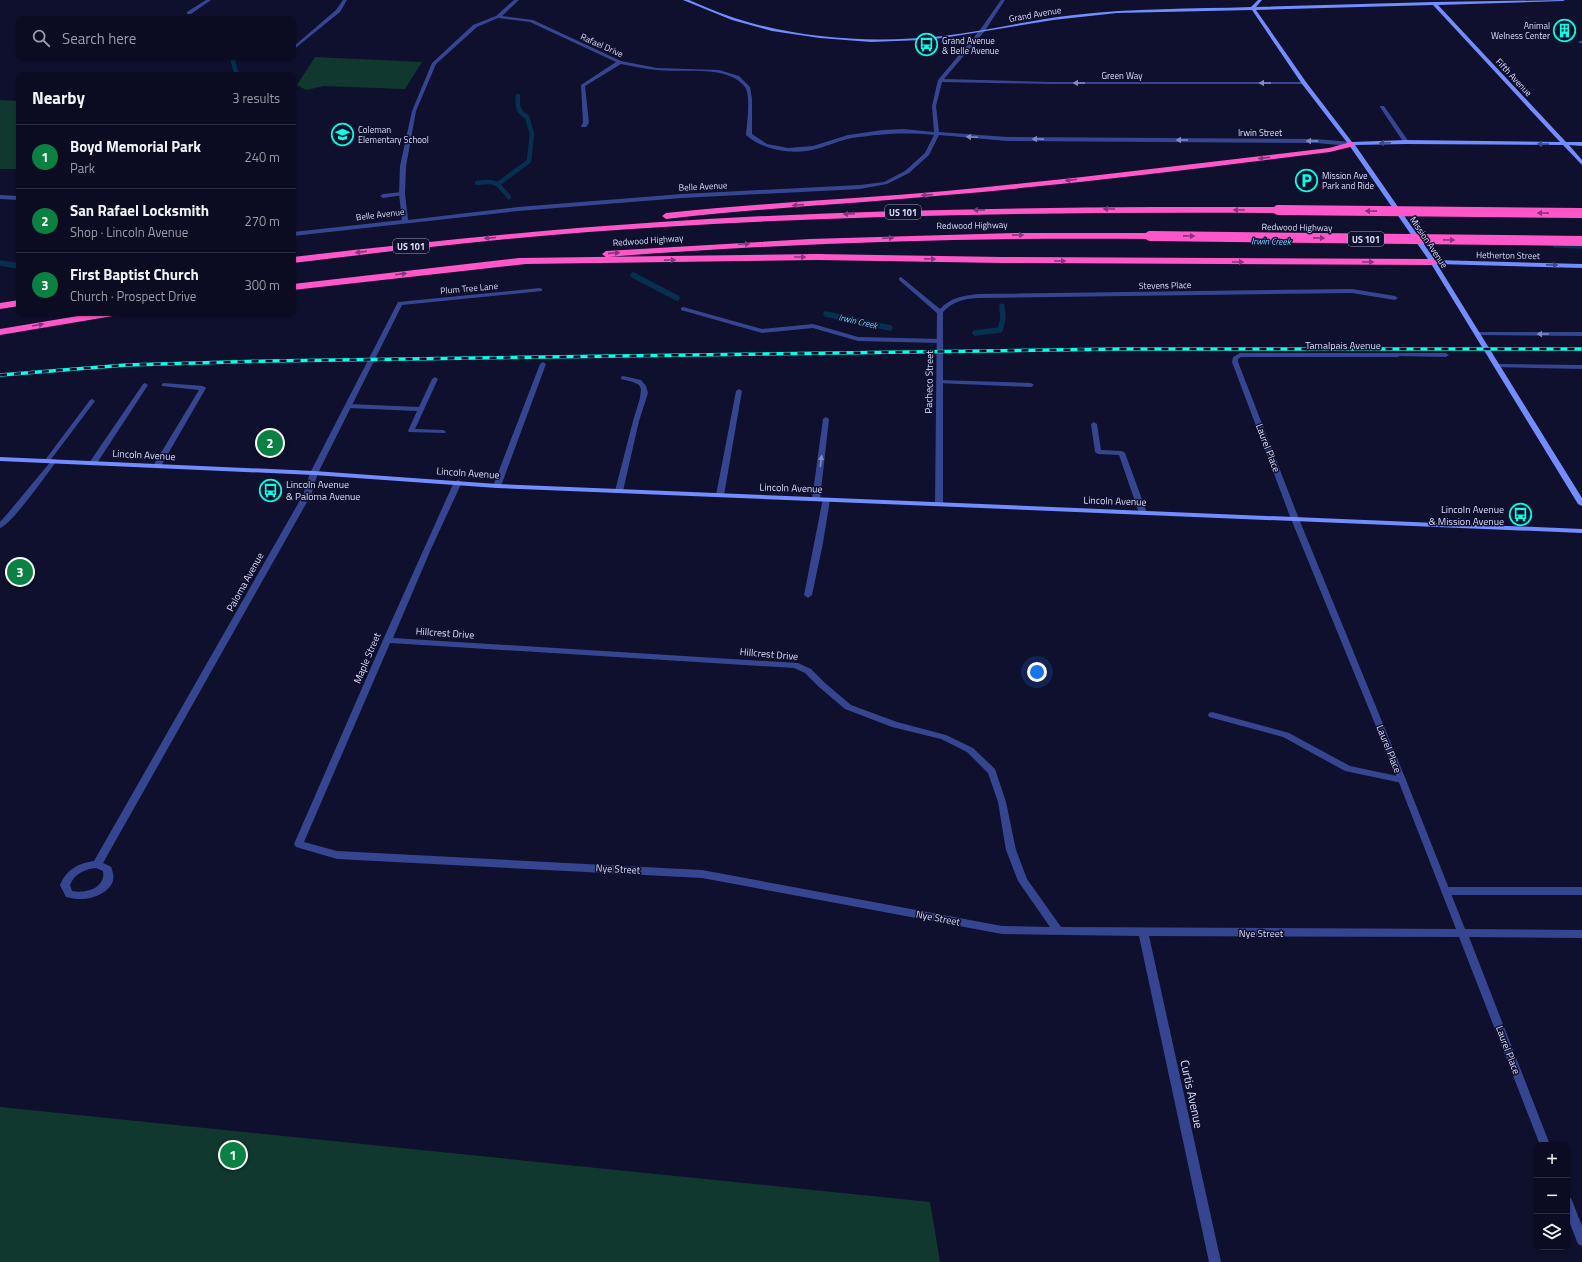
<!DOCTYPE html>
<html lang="en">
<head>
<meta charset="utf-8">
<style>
	:root { --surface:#0b0c22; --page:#14152a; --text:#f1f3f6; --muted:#9a9ba5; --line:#2b2c40; --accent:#0b8043 }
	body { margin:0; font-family:"Titillium Web",sans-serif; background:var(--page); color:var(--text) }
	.controls { position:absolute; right:12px; bottom:12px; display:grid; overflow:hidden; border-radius:8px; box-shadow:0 1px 3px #0004 }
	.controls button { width:36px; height:36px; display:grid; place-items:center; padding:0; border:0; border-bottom:1px solid var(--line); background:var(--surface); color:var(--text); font:20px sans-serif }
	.you { position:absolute; left:1037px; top:672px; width:14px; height:14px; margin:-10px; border:3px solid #fff; border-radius:50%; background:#1a73e8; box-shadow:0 0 0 6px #1a73e833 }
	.badge { display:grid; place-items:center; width:26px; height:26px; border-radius:50%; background:var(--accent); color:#fff; font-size:13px; font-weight:700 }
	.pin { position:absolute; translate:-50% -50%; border:2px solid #fff; box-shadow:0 1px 4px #0006 }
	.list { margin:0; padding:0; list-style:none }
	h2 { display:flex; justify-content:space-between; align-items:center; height:52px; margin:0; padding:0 16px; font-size:17px }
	h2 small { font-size:13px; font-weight:400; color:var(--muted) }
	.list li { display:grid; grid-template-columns:26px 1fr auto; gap:12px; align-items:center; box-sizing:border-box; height:64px; padding:0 16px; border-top:1px solid var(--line) }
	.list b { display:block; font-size:15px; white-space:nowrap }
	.list p { margin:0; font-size:13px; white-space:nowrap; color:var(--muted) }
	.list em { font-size:13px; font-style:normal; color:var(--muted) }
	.icon { flex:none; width:22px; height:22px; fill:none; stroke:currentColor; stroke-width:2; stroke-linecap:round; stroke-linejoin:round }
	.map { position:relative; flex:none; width:1582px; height:1262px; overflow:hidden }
	.search { position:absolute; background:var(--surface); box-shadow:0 1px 3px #0004; left:16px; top:16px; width:280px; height:44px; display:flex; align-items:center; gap:10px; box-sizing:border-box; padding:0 14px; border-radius:8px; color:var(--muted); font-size:15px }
	.panel { position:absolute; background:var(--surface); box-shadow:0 1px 3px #0004; left:16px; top:72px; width:280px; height:244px; border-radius:8px }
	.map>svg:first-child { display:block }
</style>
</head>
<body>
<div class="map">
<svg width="1582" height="1262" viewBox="0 0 1582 1262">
	<rect width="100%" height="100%" fill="#0f102d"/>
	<path fill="#11382f" d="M315 57 422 62 405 89 324 86 306 90 297 85Z
		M0 100 19 101V169H0Z
		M0 1107 930 1202 940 1262H0Z"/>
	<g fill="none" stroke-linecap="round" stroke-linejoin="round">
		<path stroke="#063050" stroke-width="4.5" d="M232 57 236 73 243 75
			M477 183C497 180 497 183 509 197
			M498 184 529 161 532 134 527 117C518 112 517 106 518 96"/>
		<path stroke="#063050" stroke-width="5.5" d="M1555 245 1582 246
			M0 263 19 266
			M633 275 677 298
			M826 314 890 328
			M975 333 1000 330 1003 319 1002 306"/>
		<path fill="#364590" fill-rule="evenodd" d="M206 0H211L191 14H187V12Z
			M1579 41H1582V43H1579Z
			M1380 106H1384L1409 142 1408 143H1404L1380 107Z
			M402 192 405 194 404 195 383 198 380 196 383 194Z
			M683 307 762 329 813 324 858 337 940 339 943 341 940 343 858 341 813 328 762 333 681 310V308Z
			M1398 353H1446L1449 355 1446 357 1396 356 1395 355Z
			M543 362 546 364 501 486 500 488H494L493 486 540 364Z
			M623 376 641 380 646 386 648 393 639 421 623 491 619 493 615 491 633 421 640 398 641 389 639 385 633 382 621 379V377Z
			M435 377 438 379 415 429 443 430 445 431 446 432 445 433 409 432 408 431 417 411 348 408 345 406 348 404 419 407 432 379Z
			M939 380 1031 383 1034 385 1031 387 937 383 936 382Z
			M145 383 148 385 97 463 95 464H91L89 463 143 384Z
			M164 383 203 386 206 388 161 466 157 468 153 466 199 390 162 386V384Z
			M739 389 742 391 724 495 720 497 716 495 736 391Z
			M92 399 95 401 49 462H45L43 461 45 460 90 400Z
			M826 417 829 419 820 499 816 501 812 499 823 419Z
			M1094 422 1097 424 1101 450 1122 451 1125 453 1147 513 1146 515H1143L1139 513 1119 455 1098 454 1095 452 1091 424Z
			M823 498H826L830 500 823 543 812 595 808 598 804 595Z
			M1212 712 1289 733 1350 766 1402 777 1405 778 1406 780 1405 782 1402 783 1345 771 1283 737 1209 717 1208 715 1209 713Z
			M1446 887H1582V895H1446L1443 894 1441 891 1443 888Z"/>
		<path fill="#364590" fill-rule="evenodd" d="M343 0H347L340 12 293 50V47L336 10Z
			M514 0H519L502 16 533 20 621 61 657 68 719 70 739 76 750 87 752 99V134L767 144 788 148 813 146 848 135 883 130 903 129 934 132 932 106 938 80 980 30 1001 0H1005L984 32 944 79 1050 82H1304L1306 83 1304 84H1050L942 82 936 106 939 132 1007 137 1316 139 1351 142 1354 144 1351 146 1316 143 1007 141 939 135 929 155 909 173 887 184 860 189 682 198 518 211 293 236V232L402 220 399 194 400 166 412 111 432 63 473 25 496 16ZM498 18 530 22 616 62 581 85 583 123 581 126 582 127H586L589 123 585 86 621 64C633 66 645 69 657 70 682 73 728 64 745 87 751 95 747 124 746 135 764 151 794 155 816 149 828 146 840 140 852 138 882 134 904 132 934 135L925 153 905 171 884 182 860 185 682 194 518 207 408 220 405 194 406 166 416 111 436 64 477 27Z
			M0 195 19 196V200L0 199Z
			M901 277 940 309C951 297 963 296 978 294L1352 289 1395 296 1398 298 1395 300 1352 293 978 298C963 299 954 301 943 312V504L939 506 935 504 937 313 899 280V278Z
			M540 288 542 289V291L402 305 318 473 311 495 103 863C105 864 109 865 111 867 112 868 112 871 113 873 116 887 102 895 90 898 82 900 74 899 66 897L60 885C66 870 78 863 94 861L303 495 310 473 398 302ZM96 868 103 871C106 888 86 894 72 891L70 885C74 874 85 869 96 868Z
			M1478 332H1582V336L1476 335 1475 334Z
			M1240 353H1398L1401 355 1398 357H1241L1238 359V362L1299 519 1406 780 1465 929 1582 930V938L1469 937 1550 1145H1540L1459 937 1149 936 1221 1262H1209L1139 936 1002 934 702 878 337 859 296 847 294 844 383 640 454 482 458 480 462 482 431 549 393 638 798 663 811 669 825 683 851 705 897 722 946 735 973 748 995 769 1006 802 1016 850 1027 879 1061 927 1456 929 1398 780 1291 519 1232 362 1233 357ZM390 643 794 668 805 673 819 687 845 709 892 727 941 739 967 752 988 773 998 802 1006 850 1018 881 1050 927 1002 926 702 870 337 851 304 842Z
			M1498 364 1582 365V369L1496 367 1495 366Z
			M54 459 58 461 56 462C47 474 11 525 0 528V522L8 513 52 460Z
			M1567 1197 1571 1198 1582 1226V1246L1578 1244 1567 1216Z"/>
		<path fill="#738cff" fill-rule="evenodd" d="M683 0H689C709 9 730 17 751 23 813 40 879 43 943 36 987 31 1030 20 1074 15 1133 8 1192 9 1251 7L1258 0H1262L1256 7 1434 2 1565 0 1563 1 1438 5 1566 142H1582V146L1569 145 1582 160V165L1563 145 1406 144 1355 145 1435 260 1582 264V268L1437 264 1582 498V506L1578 504 1430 262 1349 145 1302 84 1252 10 1117 13 1053 20 943 38 921 40 871 42 820 38 772 31 732 20ZM1433 5 1560 142 1406 140 1352 142 1306 82 1256 10Z
			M0 457 314 471 497 484 1582 529V533L497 488 314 475 0 461Z"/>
		<path fill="#ff57ca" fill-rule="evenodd" d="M1351 142H1354V146L1330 152C1202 168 1075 184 947 195 853 204 759 208 666 219L662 216 666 213C759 203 853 199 946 191 1074 179 1202 163 1329 148Z
			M1154 207H1278L1282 210 1278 213C1073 212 868 214 663 227 539 234 416 248 293 263V257C415 243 537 230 660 222 825 211 990 208 1154 207Z
			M1014 233H1150L1154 236 1150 239C968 237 787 243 606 257L602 254 606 251 810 239Z
			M817 254 1002 257 1433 259 1437 262 1433 265 1002 263 817 260 526 264 293 290V284L519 258Z
			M19 300V306L0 309V303Z
			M96 313H118L113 316 0 335V329Z"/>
		<defs>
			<path id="rail" d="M0 375 126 365 268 361 1119 349H1582"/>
		</defs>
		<use href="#rail" stroke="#08ffe5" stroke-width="3.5"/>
		<use href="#rail" stroke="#0f102d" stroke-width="2.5" stroke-dasharray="7" stroke-linecap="butt"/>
		<path stroke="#ff57ca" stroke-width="8" d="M1278 210 1331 211"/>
		<path stroke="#ff57ca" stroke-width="10" d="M1278 210 1582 213
			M1150 236 1582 241"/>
	</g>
	<defs><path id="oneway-solid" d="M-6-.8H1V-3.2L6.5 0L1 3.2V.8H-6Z"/></defs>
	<g fill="#818ac2">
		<use href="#oneway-solid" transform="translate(1079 83) rotate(180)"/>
		<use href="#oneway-solid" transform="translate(1265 83) rotate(-180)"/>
		<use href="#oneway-solid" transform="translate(972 137) rotate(-177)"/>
		<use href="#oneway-solid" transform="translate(1038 139) rotate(-179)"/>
		<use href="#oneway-solid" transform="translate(1182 140) rotate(-180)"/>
		<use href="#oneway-solid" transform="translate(1312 141) rotate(-179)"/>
		<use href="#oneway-solid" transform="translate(1543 334) rotate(-180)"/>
		<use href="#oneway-solid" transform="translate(821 461) rotate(-83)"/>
	</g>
	<g fill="#3c488c">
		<use href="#oneway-solid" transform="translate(1385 143) rotate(178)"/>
		<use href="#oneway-solid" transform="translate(1543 144) rotate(-179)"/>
		<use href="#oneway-solid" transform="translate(1552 265) rotate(1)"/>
	</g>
	<g fill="#87347c">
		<use href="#oneway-solid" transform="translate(1264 158) rotate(173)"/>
		<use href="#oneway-solid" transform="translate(1071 180) rotate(173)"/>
		<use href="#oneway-solid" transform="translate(927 195) rotate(175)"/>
		<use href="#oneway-solid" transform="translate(798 205) rotate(176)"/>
		<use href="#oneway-solid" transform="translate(1109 209) rotate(-180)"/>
		<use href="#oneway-solid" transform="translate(979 210) rotate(179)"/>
		<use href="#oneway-solid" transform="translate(1239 210) rotate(-180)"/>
		<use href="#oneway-solid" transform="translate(1371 211) rotate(-179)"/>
		<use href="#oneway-solid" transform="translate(1543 213) rotate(-179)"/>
		<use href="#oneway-solid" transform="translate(849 214) rotate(178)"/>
		<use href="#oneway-solid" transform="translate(1018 235) rotate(-1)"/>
		<use href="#oneway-solid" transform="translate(1189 236) rotate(1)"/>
		<use href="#oneway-solid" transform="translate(490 238) rotate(175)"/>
		<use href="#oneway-solid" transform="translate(888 238) rotate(-2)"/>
		<use href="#oneway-solid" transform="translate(1319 238) rotate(1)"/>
		<use href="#oneway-solid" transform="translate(1449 240) rotate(1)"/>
		<use href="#oneway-solid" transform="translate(744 244) rotate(-3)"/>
		<use href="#oneway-solid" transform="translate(361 252) rotate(173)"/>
		<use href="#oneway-solid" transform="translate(614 253) rotate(-4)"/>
		<use href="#oneway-solid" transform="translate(800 257)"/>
		<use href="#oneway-solid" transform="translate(930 259) rotate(1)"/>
		<use href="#oneway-solid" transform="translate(670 260) rotate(-1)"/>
		<use href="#oneway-solid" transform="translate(1060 261)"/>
		<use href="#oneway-solid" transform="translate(1238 262)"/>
		<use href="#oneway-solid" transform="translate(1368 262)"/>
		<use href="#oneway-solid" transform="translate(401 274) rotate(-7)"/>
		<use href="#oneway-solid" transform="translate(38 325) rotate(-10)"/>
	</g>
	<defs>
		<symbol id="building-ring" viewBox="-11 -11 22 22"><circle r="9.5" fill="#0f102d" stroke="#08ffe5" stroke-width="1.5"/><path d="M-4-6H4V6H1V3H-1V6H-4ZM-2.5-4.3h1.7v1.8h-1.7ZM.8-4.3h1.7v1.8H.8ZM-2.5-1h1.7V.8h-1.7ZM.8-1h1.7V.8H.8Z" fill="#08ffe5"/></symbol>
		<symbol id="bus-ring" viewBox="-11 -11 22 22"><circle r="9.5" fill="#0f102d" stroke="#08ffe5" stroke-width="1.5"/><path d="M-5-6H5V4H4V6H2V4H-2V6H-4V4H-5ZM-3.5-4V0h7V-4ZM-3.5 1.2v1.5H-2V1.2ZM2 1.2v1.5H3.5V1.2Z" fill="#08ffe5"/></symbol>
		<symbol id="school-ring" viewBox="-11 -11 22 22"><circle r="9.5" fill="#0f102d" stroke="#08ffe5" stroke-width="1.5"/><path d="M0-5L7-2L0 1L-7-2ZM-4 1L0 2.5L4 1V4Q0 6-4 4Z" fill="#08ffe5"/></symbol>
		<symbol id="parking-ring" viewBox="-11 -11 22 22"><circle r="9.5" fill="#0f102d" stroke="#08ffe5" stroke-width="1.5"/><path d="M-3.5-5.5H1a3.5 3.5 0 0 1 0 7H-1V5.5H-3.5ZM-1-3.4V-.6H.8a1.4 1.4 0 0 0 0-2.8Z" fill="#08ffe5"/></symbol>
	</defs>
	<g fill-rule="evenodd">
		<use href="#building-ring" x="1552" y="18" width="25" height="25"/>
		<use href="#bus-ring" x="914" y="32" width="25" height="25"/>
		<use href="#school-ring" x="330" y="122" width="25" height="25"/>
		<use href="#parking-ring" x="1294" y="168" width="25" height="25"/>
		<use href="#bus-ring" x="258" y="478" width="25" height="25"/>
		<use href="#bus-ring" x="1508" y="502" width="25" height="25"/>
	</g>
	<g text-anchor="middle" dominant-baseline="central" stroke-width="3" stroke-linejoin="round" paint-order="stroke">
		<g font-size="9" fill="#dcdfff" stroke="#0f102d">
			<text transform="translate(1035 14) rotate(-10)">Grand Avenue</text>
			<text transform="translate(602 45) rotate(24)">Rafael Drive</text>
			<text x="1122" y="75">Green Way</text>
			<text transform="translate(1514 77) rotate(47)">Fifth Avenue</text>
			<text x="1260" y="132">Irwin Street</text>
			<text transform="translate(703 186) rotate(-3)">Belle Avenue</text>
			<text transform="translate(380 214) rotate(-7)">Belle Avenue</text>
			<text transform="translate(972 225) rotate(-1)">Redwood Highway</text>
			<text transform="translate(1297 227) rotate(1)">Redwood Highway</text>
			<text transform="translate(648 240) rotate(-4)">Redwood Highway</text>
			<text transform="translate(1429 242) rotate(56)">Mission Avenue</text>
			<text transform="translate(1508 255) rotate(1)">Hetherton Street</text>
			<text transform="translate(1165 285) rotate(-1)">Stevens Place</text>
			<text transform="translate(469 288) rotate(-5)">Plum Tree Lane</text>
		</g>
		<g font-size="9" fill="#dcdfff" stroke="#0f102d" text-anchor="start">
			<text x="1550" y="25" text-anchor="end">Animal<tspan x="1550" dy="10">Welness Center</tspan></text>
			<text x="942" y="40">Grand Avenue<tspan x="942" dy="10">&amp; Belle Avenue</tspan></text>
			<text x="358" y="129">Coleman<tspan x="358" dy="10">Elementary School</tspan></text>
			<text x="1322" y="175">Mission Ave<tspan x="1322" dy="10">Park and Ride</tspan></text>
		</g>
		<g fill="#0f102d" stroke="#9ea1c0" stroke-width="1">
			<rect x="885" y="205" width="36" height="14" rx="3"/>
			<rect x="1348" y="232" width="36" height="14" rx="3"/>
			<rect x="393" y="239" width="36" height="14" rx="3"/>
		</g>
		<g font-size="9" font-weight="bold" fill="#dcdfff">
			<text x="903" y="212">US 101</text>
			<text x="1366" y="239">US 101</text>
			<text x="411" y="246">US 101</text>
		</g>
		<g font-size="9" font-style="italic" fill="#6ad8ff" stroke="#0f102d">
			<text transform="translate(1271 241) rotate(1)">Irwin Creek</text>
			<text transform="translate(858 321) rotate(13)">Irwin Creek</text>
		</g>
		<g font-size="10" fill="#dcdfff" stroke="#0f102d">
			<text x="1343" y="345">Tamalpais Avenue</text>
			<text transform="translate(929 382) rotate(-89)">Pacheco Street</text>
			<text transform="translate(1268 448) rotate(69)">Laurel Place</text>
			<text transform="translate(144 455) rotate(3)">Lincoln Avenue</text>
			<text transform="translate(468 473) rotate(4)">Lincoln Avenue</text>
			<text transform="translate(791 488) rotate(2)">Lincoln Avenue</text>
			<text transform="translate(1115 501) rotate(2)">Lincoln Avenue</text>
			<text transform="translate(245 582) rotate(-61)">Paloma Avenue</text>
			<text transform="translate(445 633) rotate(4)">Hillcrest Drive</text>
			<text transform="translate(769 654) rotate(5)">Hillcrest Drive</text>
			<text transform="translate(367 658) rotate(-67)">Maple Street</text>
			<text transform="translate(1389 749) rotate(68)">Laurel Place</text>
			<text transform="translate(618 869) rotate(3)">Nye Street</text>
			<text transform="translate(938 918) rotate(11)">Nye Street</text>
			<text x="1261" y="933">Nye Street</text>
			<text transform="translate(1508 1050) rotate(69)">Laurel Place</text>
		</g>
		<g font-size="10" fill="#dcdfff" stroke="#0f102d" text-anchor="start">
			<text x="286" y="484">Lincoln Avenue<tspan x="286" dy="12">&amp; Paloma Avenue</tspan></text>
			<text x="1504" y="509" text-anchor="end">Lincoln Avenue<tspan x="1504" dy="12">&amp; Mission Avenue</tspan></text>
		</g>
		<g font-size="12" fill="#dcdfff" stroke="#0f102d">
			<text transform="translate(1192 1094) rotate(78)">Curtis Avenue</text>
		</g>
	</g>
</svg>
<div class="controls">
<button>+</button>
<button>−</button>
<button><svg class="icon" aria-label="layers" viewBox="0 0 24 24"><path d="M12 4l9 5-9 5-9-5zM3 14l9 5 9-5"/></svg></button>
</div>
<div class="you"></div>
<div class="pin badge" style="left:233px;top:1155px">1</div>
<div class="pin badge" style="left:270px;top:443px">2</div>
<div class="pin badge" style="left:20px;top:572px">3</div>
<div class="search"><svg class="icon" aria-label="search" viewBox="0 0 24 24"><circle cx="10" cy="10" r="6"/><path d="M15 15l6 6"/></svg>Search here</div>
<section class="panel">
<h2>Nearby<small>3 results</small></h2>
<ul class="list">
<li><span class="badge">1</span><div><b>Boyd Memorial Park</b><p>Park</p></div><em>240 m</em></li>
<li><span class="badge">2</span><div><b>San Rafael Locksmith</b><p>Shop · Lincoln Avenue</p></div><em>270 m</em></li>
<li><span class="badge">3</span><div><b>First Baptist Church</b><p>Church · Prospect Drive</p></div><em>300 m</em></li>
</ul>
</section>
</div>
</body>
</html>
